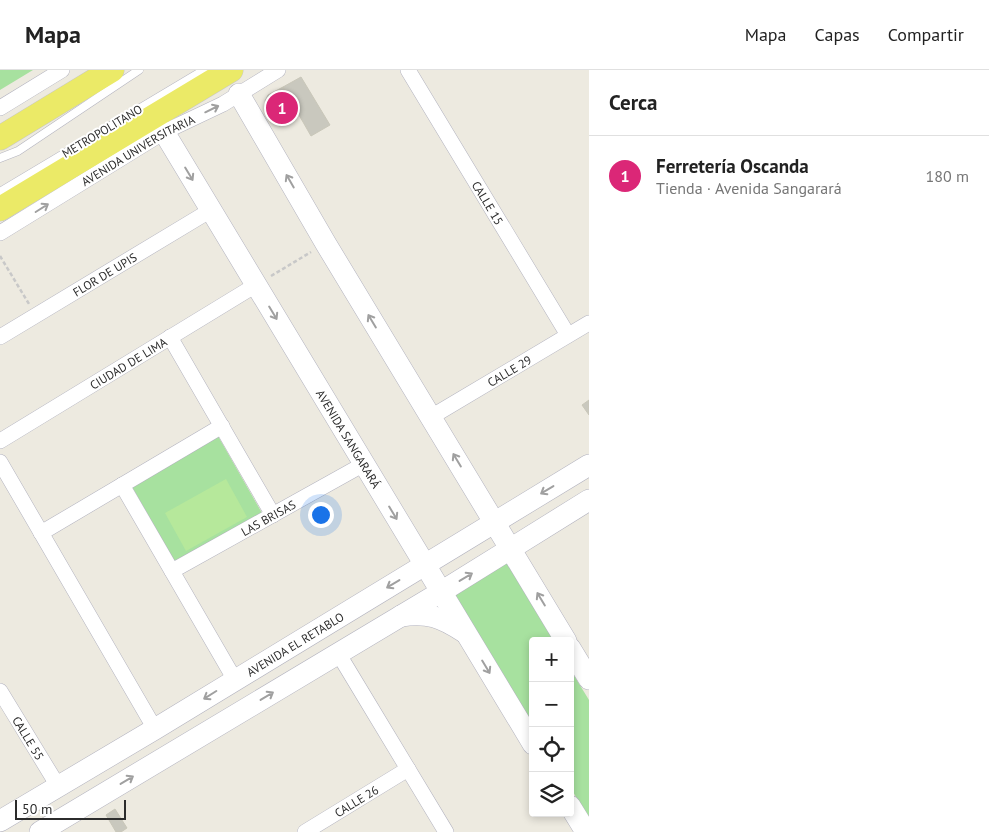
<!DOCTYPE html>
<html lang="es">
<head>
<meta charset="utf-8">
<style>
	:root { --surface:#fff; --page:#f6f6f6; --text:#222; --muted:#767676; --line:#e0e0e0; --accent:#db2777 }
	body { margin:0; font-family:"PT Sans",sans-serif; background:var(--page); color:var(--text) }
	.controls { position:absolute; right:15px; bottom:15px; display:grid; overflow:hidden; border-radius:5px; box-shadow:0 2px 8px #0003 }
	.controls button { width:45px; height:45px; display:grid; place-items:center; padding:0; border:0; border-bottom:1px solid var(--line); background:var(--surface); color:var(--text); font:25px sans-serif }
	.scale { position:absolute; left:15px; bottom:12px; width:111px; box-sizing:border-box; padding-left:5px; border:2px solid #2c2c2c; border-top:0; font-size:14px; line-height:18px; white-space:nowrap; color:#2c2c2c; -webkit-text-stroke:4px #fff; paint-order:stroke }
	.you { position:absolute; left:320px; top:444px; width:18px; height:18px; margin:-12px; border:4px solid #fff; border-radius:50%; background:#1a73e8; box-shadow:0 0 0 8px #1a73e833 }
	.badge { display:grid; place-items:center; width:32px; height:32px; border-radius:50%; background:var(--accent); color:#fff; font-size:16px; font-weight:700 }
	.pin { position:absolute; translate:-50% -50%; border:2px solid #fff; box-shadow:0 1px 5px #0006 }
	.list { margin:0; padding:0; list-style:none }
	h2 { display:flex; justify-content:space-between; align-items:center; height:65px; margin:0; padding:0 20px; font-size:21px }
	h2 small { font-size:16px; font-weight:400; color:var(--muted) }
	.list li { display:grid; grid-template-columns:32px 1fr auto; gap:15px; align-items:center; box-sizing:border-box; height:80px; padding:0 20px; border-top:1px solid var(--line) }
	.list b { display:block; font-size:19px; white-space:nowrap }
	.list p { margin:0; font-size:16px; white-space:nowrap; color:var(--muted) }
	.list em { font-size:16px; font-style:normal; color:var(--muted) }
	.icon { flex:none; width:28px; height:28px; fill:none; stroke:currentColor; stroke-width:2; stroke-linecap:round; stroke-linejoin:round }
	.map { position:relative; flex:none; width:589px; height:762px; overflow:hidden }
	header { display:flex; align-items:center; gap:30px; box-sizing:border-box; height:70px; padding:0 25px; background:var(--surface); border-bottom:1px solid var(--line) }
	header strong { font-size:24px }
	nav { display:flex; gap:28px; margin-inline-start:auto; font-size:18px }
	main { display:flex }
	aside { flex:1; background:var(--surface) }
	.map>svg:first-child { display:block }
</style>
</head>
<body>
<header>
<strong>Mapa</strong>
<nav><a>Mapa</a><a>Capas</a><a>Compartir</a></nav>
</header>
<main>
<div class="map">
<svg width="589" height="762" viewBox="0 0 589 762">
	<rect width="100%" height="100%" fill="#edeae0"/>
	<path fill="#a7e19f" d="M0 0H33L0 20Z
		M218 366 262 443 175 492 131 415Z
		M506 490 554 571H533V656L452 524Z
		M570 599 589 630V748L570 717Z"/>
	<path fill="#b6e89b" d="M226 409 247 447 186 481 165 443Z"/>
	<path fill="#c9c8be" stroke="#c9c7b9" d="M301 7 330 55 311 66 283 17Z
		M283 17 298 45 279 56 265 31 268 25Z
		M589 330V345L582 335Z
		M115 739 127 758 121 762H116L106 745Z"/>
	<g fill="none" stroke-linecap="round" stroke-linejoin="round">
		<defs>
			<path id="lane" d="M0 88 18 81 139 0
				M0 122 204 0"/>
			<g id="street">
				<path id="s1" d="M408 0 568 265"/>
				<path d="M0 38 62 0"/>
				<path id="s2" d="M0 163 164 62 223 34 278 0"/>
				<path id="s3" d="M0 267 211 140"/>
				<path d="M170 267 273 445"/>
				<path id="s4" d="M431 347 589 253"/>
				<path id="s5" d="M0 371 256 215"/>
				<path d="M0 392 155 659"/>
				<path d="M122 415 235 610"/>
				<path d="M41 463 222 356"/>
				<path id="s6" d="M172 501 364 394"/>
				<path d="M338 583 446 762"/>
				<path id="s7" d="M0 621 58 716"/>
				<path id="s8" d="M305 762 408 699"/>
			</g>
			<g id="secondary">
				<path d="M239 24 326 174 566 571"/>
				<path id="s9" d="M164 62 533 674"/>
				<path d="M401 546C428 542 441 547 464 562"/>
				<path d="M570 578 589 609"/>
				<path d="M570 736 586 762"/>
				<path id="s10" d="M0 751 155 659 589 395"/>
				<path d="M40 762 441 522 589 430"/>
			</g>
			<path id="primary" d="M0 68 112 0
				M0 139 231 0"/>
		</defs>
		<use href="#lane" stroke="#b3b3bf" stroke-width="9"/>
		<use href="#street" stroke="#b3b3bf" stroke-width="16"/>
		<use href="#secondary" stroke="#b3b3bf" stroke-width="22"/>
		<use href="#primary" stroke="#c8c8c8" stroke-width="25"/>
		<path stroke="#c8c8c8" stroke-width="2.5" stroke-dasharray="4 2.5" stroke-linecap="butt" d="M0 186 29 234
			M271 206 311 182"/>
		<use href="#lane" stroke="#fff" stroke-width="8"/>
		<use href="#street" stroke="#fff" stroke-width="15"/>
		<use href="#secondary" stroke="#fff" stroke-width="21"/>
		<use href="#primary" stroke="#ebea67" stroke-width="24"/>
	</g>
	<defs><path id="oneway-shaft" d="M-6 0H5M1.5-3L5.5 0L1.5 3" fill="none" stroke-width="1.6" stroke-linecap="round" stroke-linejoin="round" transform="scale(1.25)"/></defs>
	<g stroke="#a0a0a0">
		<use href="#oneway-shaft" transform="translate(212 39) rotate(-26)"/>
		<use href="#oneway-shaft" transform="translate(189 104) rotate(59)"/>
		<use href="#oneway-shaft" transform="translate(290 111) rotate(-120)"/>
		<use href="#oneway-shaft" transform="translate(42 138) rotate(-32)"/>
		<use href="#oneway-shaft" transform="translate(273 243) rotate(59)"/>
		<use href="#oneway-shaft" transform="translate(372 251) rotate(-121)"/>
		<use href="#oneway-shaft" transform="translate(457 390) rotate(-121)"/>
		<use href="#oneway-shaft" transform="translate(547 420) rotate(149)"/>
		<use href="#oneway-shaft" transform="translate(393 443) rotate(59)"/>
		<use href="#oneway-shaft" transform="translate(466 507) rotate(-31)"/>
		<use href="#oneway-shaft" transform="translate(393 514) rotate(149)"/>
		<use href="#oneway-shaft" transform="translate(541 529) rotate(-121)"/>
		<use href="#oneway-shaft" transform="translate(486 597) rotate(59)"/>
		<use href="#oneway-shaft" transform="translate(210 625) rotate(148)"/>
		<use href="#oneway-shaft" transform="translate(267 626) rotate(-31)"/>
		<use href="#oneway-shaft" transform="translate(127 710) rotate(-31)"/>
	</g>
	<g text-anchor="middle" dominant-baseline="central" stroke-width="4" stroke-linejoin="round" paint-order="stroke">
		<g font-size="12" fill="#2c2c2c" stroke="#fff">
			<text transform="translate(102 61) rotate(-31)">METROPOLITANO</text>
			<text stroke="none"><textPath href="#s2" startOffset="161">AVENIDA UNIVERSITARIA</textPath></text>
			<text stroke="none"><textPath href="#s1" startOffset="155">CALLE 15</textPath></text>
			<text stroke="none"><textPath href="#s3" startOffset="122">FLOR DE UPIS</textPath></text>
			<text stroke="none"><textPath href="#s5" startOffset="150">CIUDAD DE LIMA</textPath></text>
			<text stroke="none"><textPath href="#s4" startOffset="91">CALLE 29</textPath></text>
			<text stroke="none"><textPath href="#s9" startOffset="358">AVENIDA SANGARARÁ</textPath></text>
			<text stroke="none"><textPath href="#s6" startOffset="110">LAS BRISAS</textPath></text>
			<text stroke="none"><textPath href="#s10" startOffset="344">AVENIDA EL RETABLO</textPath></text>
			<text stroke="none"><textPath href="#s7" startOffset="55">CALLE 55</textPath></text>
			<text stroke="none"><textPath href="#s8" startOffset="60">CALLE 26</textPath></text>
		</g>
	</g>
</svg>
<div class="controls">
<button>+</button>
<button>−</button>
<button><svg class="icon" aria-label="locate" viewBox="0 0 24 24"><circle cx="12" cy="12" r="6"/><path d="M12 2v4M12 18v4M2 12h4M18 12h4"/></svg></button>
<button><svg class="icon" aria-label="layers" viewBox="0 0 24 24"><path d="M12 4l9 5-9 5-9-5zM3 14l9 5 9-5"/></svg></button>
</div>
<div class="scale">50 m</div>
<div class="you"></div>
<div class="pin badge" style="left:282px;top:38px">1</div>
</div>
<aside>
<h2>Cerca<small></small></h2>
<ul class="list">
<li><span class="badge">1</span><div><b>Ferretería Oscanda</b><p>Tienda · Avenida Sangarará</p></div><em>180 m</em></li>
</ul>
</aside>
</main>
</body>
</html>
